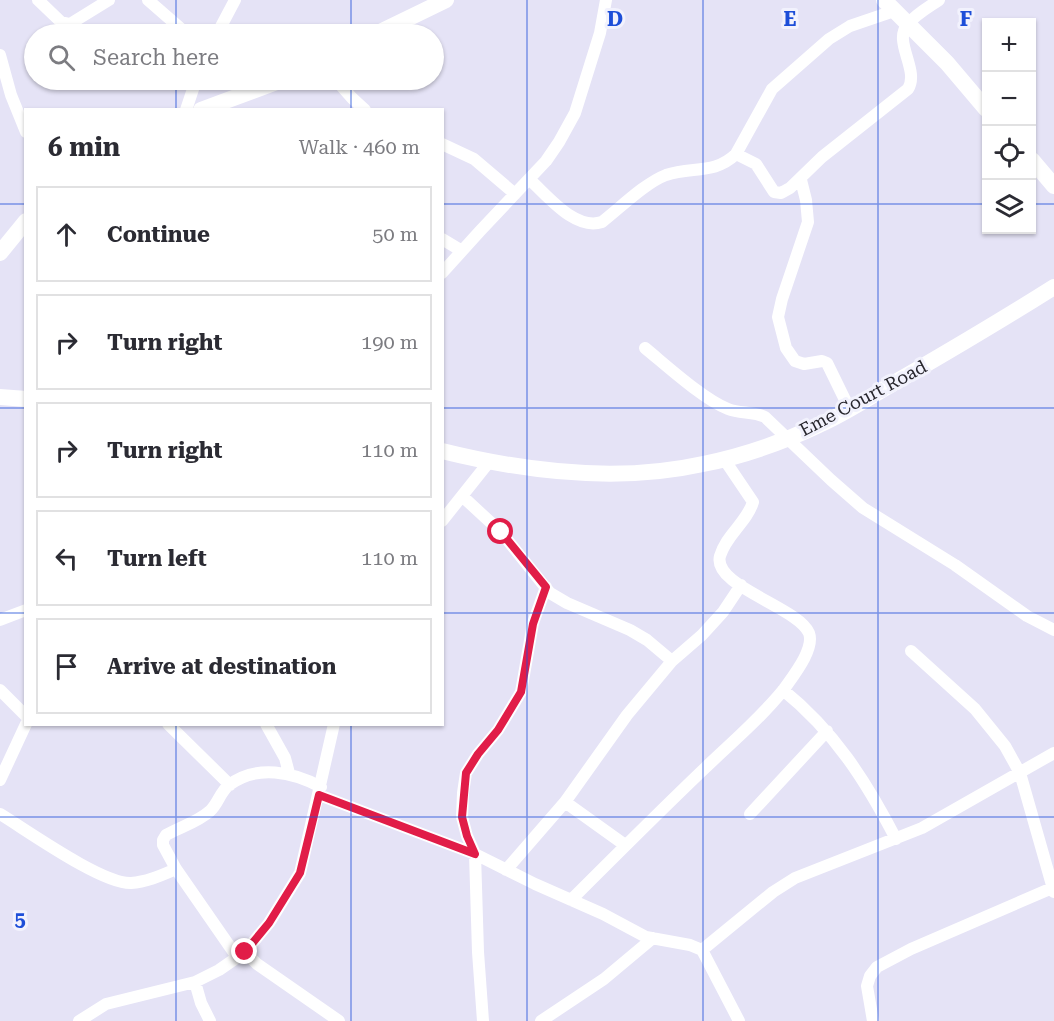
<!DOCTYPE html>
<html lang="en">
<head>
<meta charset="utf-8">
<style>
	:root { --surface:#fff; --page:#f7f7f7; --text:#2b2b33; --muted:#7c7c81; --line:#e1e1e2 }
	body { margin:0; font-family:"Roboto Serif",serif; background:var(--page); color:var(--text) }
	.controls { position:absolute; right:18px; top:18px; display:grid; overflow:hidden; border-radius:0px; box-shadow:0 2px 4px #0004 }
	.controls button { width:54px; height:54px; display:grid; place-items:center; padding:0; border:0; border-bottom:2px solid var(--line); background:var(--surface); color:var(--text); font:30px sans-serif }
	.stop { position:absolute; width:18px; height:18px; margin:-14px; border:4px solid #e11d48; border-radius:50%; background:#fff }
	.stop.end { background:#e11d48; border-color:#fff; box-shadow:0 2px 6px #0008 }
	.list { margin:0; padding:0; list-style:none }
	h2 { display:flex; justify-content:space-between; align-items:center; height:78px; margin:0; padding:0 24px; font-size:26px }
	h2 small { font-size:20px; font-weight:400; color:var(--muted) }
	.list li { display:grid; grid-template-columns:39px 1fr auto; gap:18px; align-items:center; box-sizing:border-box; height:96px; margin:0 12px 12px; padding:0 12px; border:2px solid var(--line); border-radius:0px }
	.list b { display:block; font-size:22px; white-space:nowrap }
	.list em { font-size:20px; font-style:normal; color:var(--muted) }
	.icon { flex:none; width:33px; height:33px; fill:none; stroke:currentColor; stroke-width:2; stroke-linecap:round; stroke-linejoin:round }
	.map { position:relative; flex:none; width:1054px; height:1021px; overflow:hidden }
	.search { position:absolute; background:var(--surface); box-shadow:0 2px 4px #0004; left:24px; top:24px; width:420px; height:66px; display:flex; align-items:center; gap:15px; box-sizing:border-box; padding:0 21px; border-radius:33px; color:var(--muted); font-size:22px }
	.panel { position:absolute; background:var(--surface); box-shadow:0 2px 4px #0004; left:24px; top:108px; width:420px; height:618px; border-radius:0px }
	.map>svg:first-child { display:block }
</style>
</head>
<body>
<div class="map">
<svg width="1054" height="1021" viewBox="0 0 1054 1021">
	<rect width="100%" height="100%" fill="#e5e3f6"/>
	<g fill="none" stroke-linecap="round" stroke-linejoin="round">
		<path stroke="#fff" stroke-width="12" d="M38 0 61 22 70 24 109 0
			M148 0 187 34
			M217 34 235 0
			M0 55 11 95 26 132
			M336 80 352 98 365 110
			M186 110 196 80
			M442 144 474 159 515 194
			M736 154 756 164 774 192 781 193 790 188 822 157 908 89C920 70 892 41 908 24 916 14 929 7 939 0
			M529 179C548 196 575 231 602 222 620 208 645 183 666 175 692 166 714 175 736 154L772 89 829 39 850 26 894 11
			M801 180 806 200 808 222 782 299 778 317 786 348 795 361 804 364 822 361 827 363 849 408
			M442 239 462 251
			M442 273 480 231 546 161 559 142 575 113 600 33 606 0
			M645 348C667 366 703 399 728 409 740 414 753 411 765 417L831 480 863 508 955 565 1027 616 1054 630
			M462 496 501 532 550 593 567 603 630 630 647 640 672 661
			M442 521 489 462
			M0 620 26 610
			M911 651 975 709 1005 746 1020 773 1054 892
			M0 690 26 716
			M783 690C834 731 866 781 896 839
			M168 724 230 785
			M266 724 285 758 289 773
			M0 780 26 724
			M319 795 475 854 535 884 603 914 646 937 690 945 702 950 739 1021
			M565 802 625 845
			M0 814C28 831 102 884 131 883 147 882 162 875 176 869
			M750 814 827 731
			M506 870 565 802 627 715 672 661 702 635 723 612 741 585
			M571 900C615 856 659 812 704 769 731 743 761 718 784 689 793 676 815 649 809 633 798 607 712 586 720 556 726 535 747 522 753 502L724 459
			M702 950 773 892 795 878 922 828 1054 753
			M245 952 257 964 339 1021
			M237 957 176 869 163 845V840L166 835C180 827 198 822 210 811 218 804 220 792 229 785 257 764 293 772 321 787
			M195 982 201 1003 210 1021
			M79 1021 106 1004 195 982 219 970 245 952 269 923 300 873 334 724
			M483 1021 478 952 475 854 467 836 462 817 463 793 466 773 478 754 498 730 521 692 533 623 546 587
			M541 1021 604 979 653 938
			M873 1021 867 986 870 976 877 967 911 949 1052 888"/>
		<path stroke="#fff" stroke-width="16" d="M884 0 947 63 986 109
			M376 34 446 0
			M201 110 282 80
			M1032 160 1054 186
			M0 253 26 221
			M0 397 26 399
			M442 451C527 472 618 483 703 464 743 456 783 442 819 425 849 412 877 392 906 376 956 347 1005 318 1054 287"/>
	</g>
	<g fill="none" stroke-linecap="round" stroke-linejoin="round">
		<path stroke="#e11d48" stroke-width="8" d="M245 952 269 923 300 873 319 795 475 854 467 836 462 817 466 773 478 754 498 730 521 692 533 624 546 587 501 532"/>
	</g>
	<path fill="none" stroke="#1d4ed8" stroke-width="1.5" stroke-opacity="0.55" d="M176 0V34M351 0V34M527 0V1021M703 0V1021M878 0V1021M176 80V110M351 80V110M0 204H26M442 204H986M1032 204H1054M0 408H26M442 408H1054M0 613H26M442 613H1054M176 724V1021M351 724V1021M0 817H1054"/>
	<g text-anchor="middle" dominant-baseline="central" stroke-width="6" stroke-linejoin="round" paint-order="stroke">
		<g font-size="18" fill="#27262d" stroke="#f2f2fd">
			<text transform="translate(863 398) rotate(-28)">Eme Court Road</text>
		</g>
	</g>
	<g font-size="20" text-anchor="middle" font-weight="bold" fill="#1d4ed8" stroke="#f2f2fd" stroke-width="6" stroke-linejoin="round" paint-order="stroke">
		<text x="615" y="26">D</text>
		<text x="790" y="26">E</text>
		<text x="966" y="26">F</text>
		<text x="20" y="926">5</text>
	</g>
</svg>
<div class="controls">
<button>+</button>
<button>−</button>
<button><svg class="icon" aria-label="locate" viewBox="0 0 24 24"><circle cx="12" cy="12" r="6"/><path d="M12 2v4M12 18v4M2 12h4M18 12h4"/></svg></button>
<button><svg class="icon" aria-label="layers" viewBox="0 0 24 24"><path d="M12 4l9 5-9 5-9-5zM3 14l9 5 9-5"/></svg></button>
</div>
<div class="stop" style="left:501px;top:532px"></div>
<div class="stop end" style="left:245px;top:952px"></div>
<div class="search"><svg class="icon" aria-label="search" viewBox="0 0 24 24"><circle cx="10" cy="10" r="6"/><path d="M15 15l6 6"/></svg>Search here</div>
<section class="panel">
<h2>6 min<small>Walk · 460 m</small></h2>
<ul class="list">
<li><svg class="icon" aria-label="ahead" viewBox="0 0 24 24"><path d="M12 20V5M6 11l6-6 6 6"/></svg><div><b>Continue</b></div><em>50 m</em></li>
<li><svg class="icon" aria-label="right" viewBox="0 0 24 24"><path d="M7 20v-9h11M14 6l5 5-5 5"/></svg><div><b>Turn right</b></div><em>190 m</em></li>
<li><svg class="icon" aria-label="right" viewBox="0 0 24 24"><path d="M7 20v-9h11M14 6l5 5-5 5"/></svg><div><b>Turn right</b></div><em>110 m</em></li>
<li><svg class="icon" aria-label="left" viewBox="0 0 24 24"><path d="M17 20v-9H6M10 6l-5 5 5 5"/></svg><div><b>Turn left</b></div><em>110 m</em></li>
<li><svg class="icon" aria-label="arrive" viewBox="0 0 24 24"><path d="M6 21V4h12l-3 4 3 4H6"/></svg><div><b>Arrive at destination</b></div></li>
</ul>
</section>
</div>
</body>
</html>
